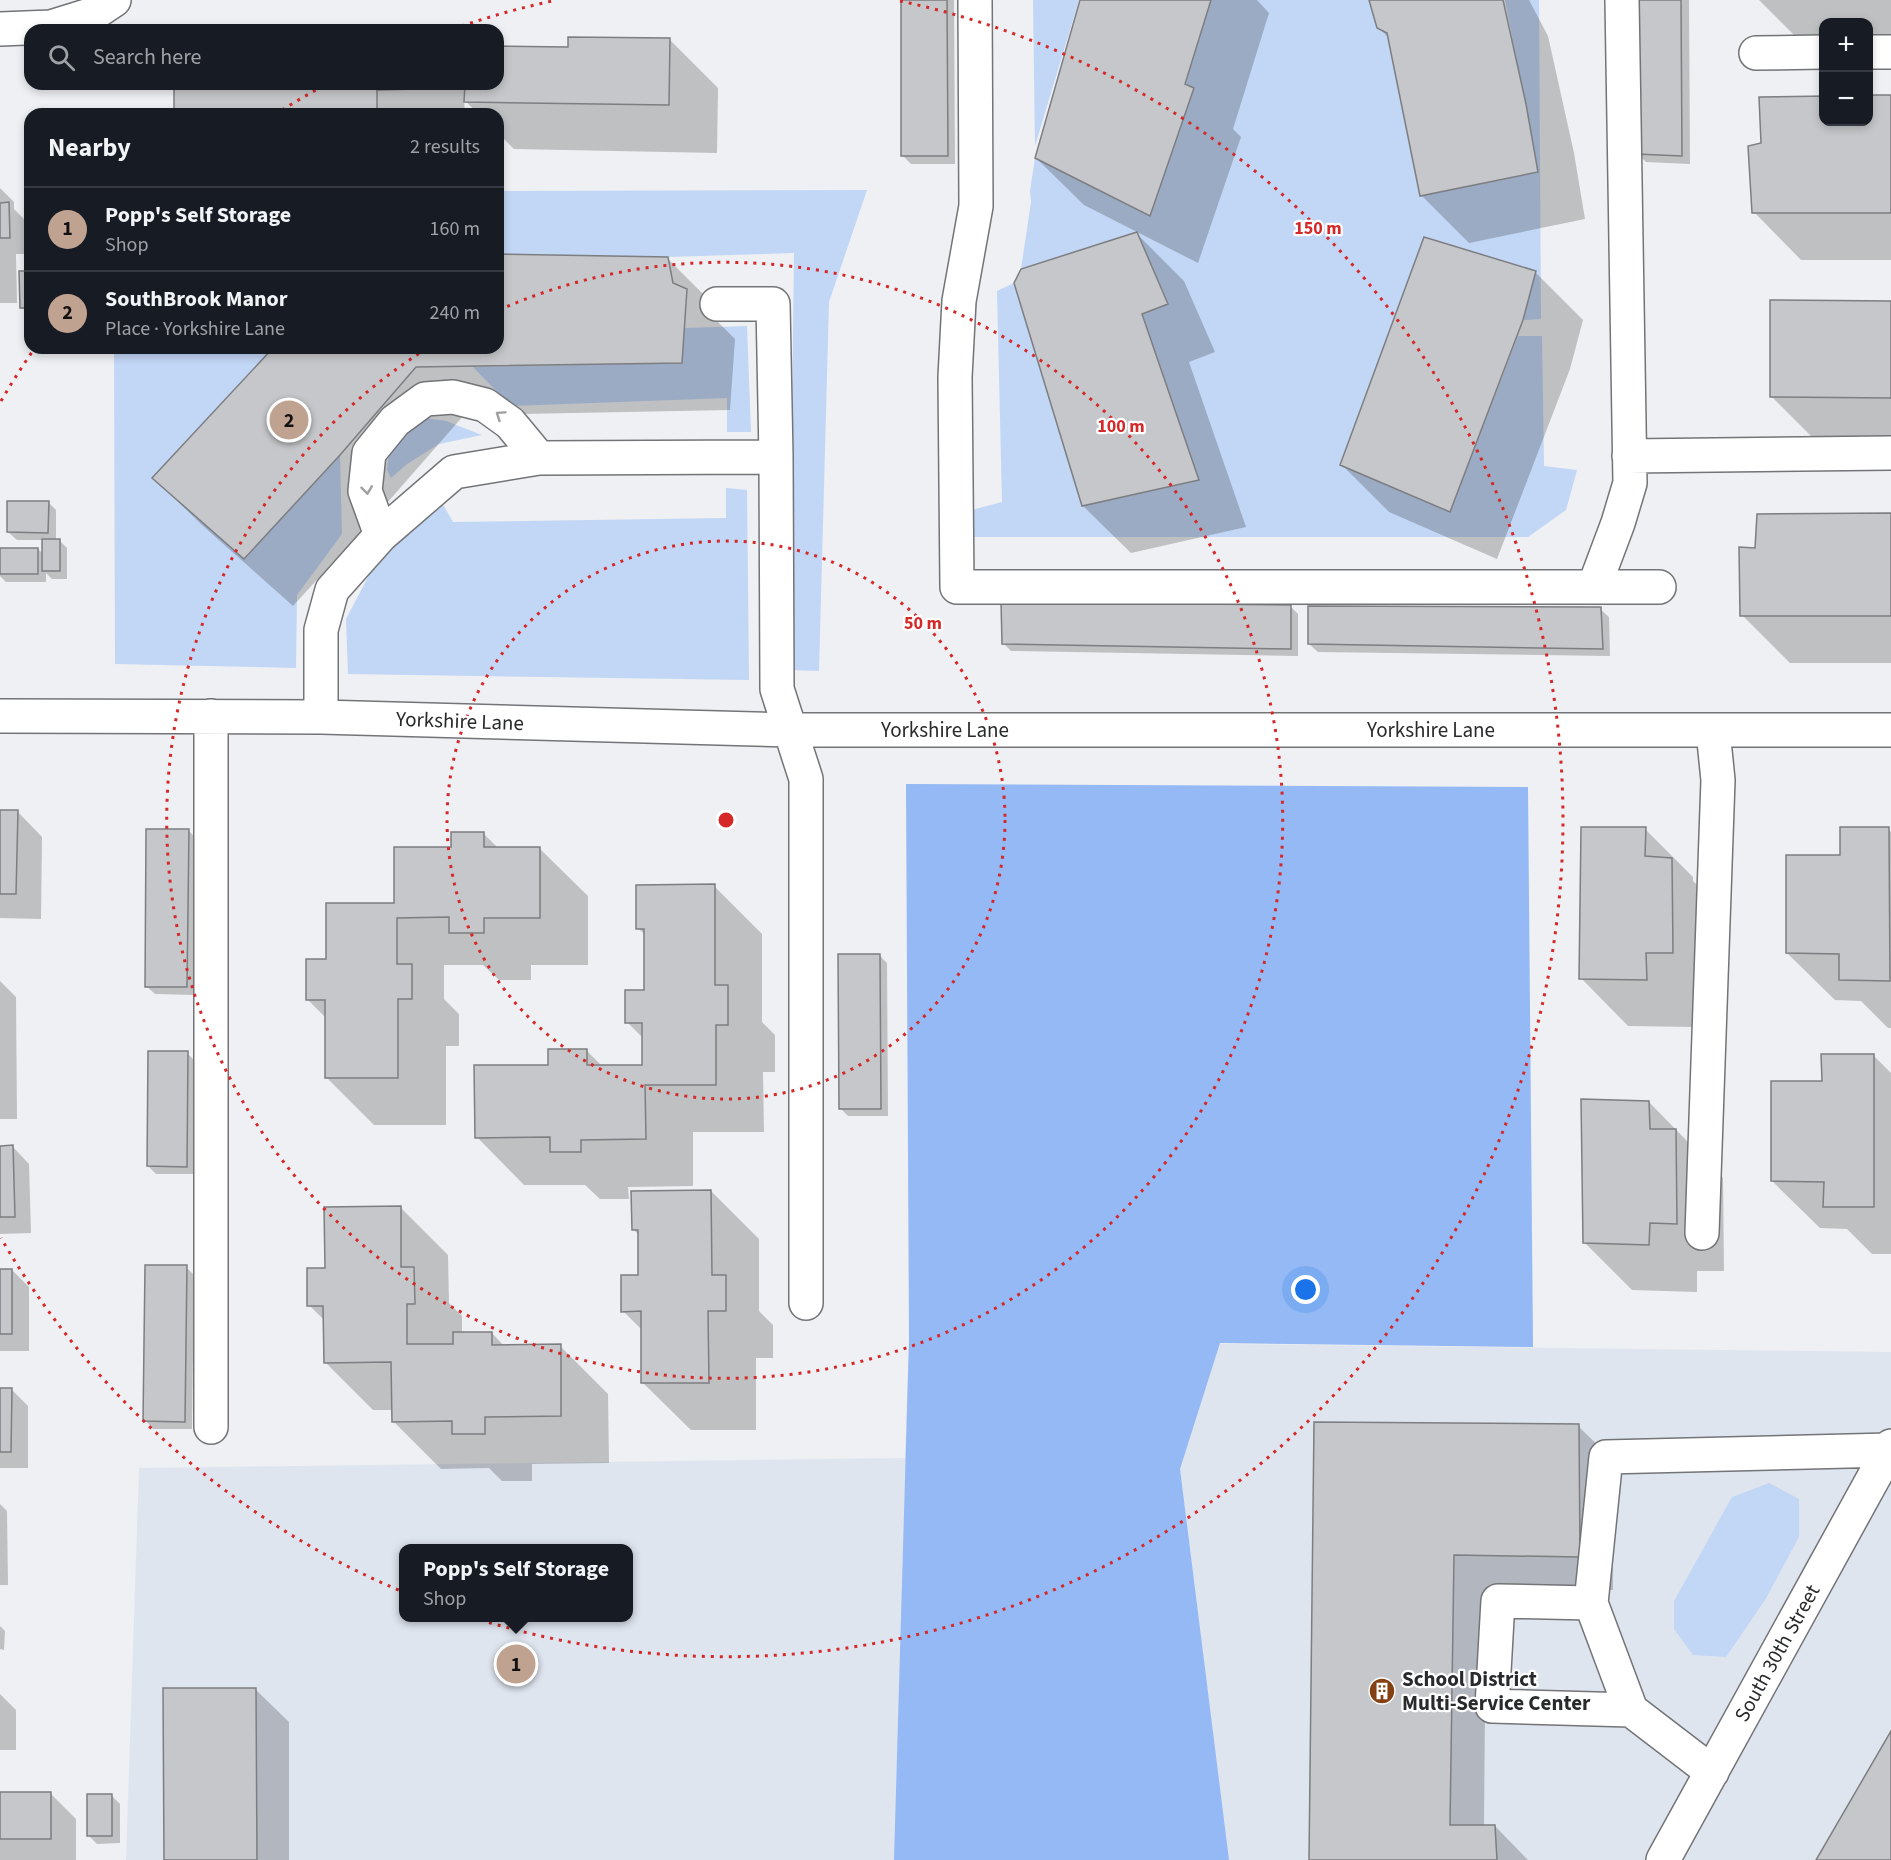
<!DOCTYPE html>
<html lang="en">
<head>
<meta charset="utf-8">
<style>
	:root { --surface:#171b24; --page:#20242c; --text:#f1f3f6; --muted:#9ea1a6; --line:#363941; --accent:#c0a290 }
	body { margin:0; font-family:"Source Sans 3",sans-serif; background:var(--page); color:var(--text) }
	.controls { position:absolute; right:18px; top:18px; display:grid; overflow:hidden; border-radius:12px; box-shadow:0 3px 9px #0003 }
	.controls button { width:54px; height:54px; display:grid; place-items:center; padding:0; border:0; border-bottom:2px solid var(--line); background:var(--surface); color:var(--text); font:30px sans-serif }
	.you { position:absolute; left:1306px; top:1290px; width:21px; height:21px; margin:-15px; border:4px solid #fff; border-radius:50%; background:#1a73e8; box-shadow:0 0 0 9px #1a73e833 }
	.badge { display:grid; place-items:center; width:39px; height:39px; border-radius:50%; background:var(--accent); color:#111; font-size:20px; font-weight:700 }
	.pin { position:absolute; translate:-50% -50%; border:3px solid #fff; box-shadow:0 2px 6px #0006 }
	.popup { position:absolute; left:399px; top:1544px; width:234px; height:78px; box-sizing:border-box; display:grid; place-content:center; border-radius:12px; background:var(--surface); filter:drop-shadow(0 2px 4px #0005); font-size:20px; white-space:nowrap; color:var(--muted) }
	.popup b { font-size:22px; color:var(--text) }
	.popup::after { content:''; position:absolute; left:50%; top:100%; margin-left:-12px; border:12px solid transparent; border-top-color:var(--surface) }
	.list { margin:0; padding:0; list-style:none }
	h2 { display:flex; justify-content:space-between; align-items:center; height:78px; margin:0; padding:0 24px; font-size:26px }
	h2 small { font-size:20px; font-weight:400; color:var(--muted) }
	.list li { display:grid; grid-template-columns:39px 1fr auto; gap:18px; align-items:center; box-sizing:border-box; height:84px; padding:0 24px; border-top:2px solid var(--line) }
	.list b { display:block; font-size:22px; white-space:nowrap }
	.list p { margin:0; font-size:20px; white-space:nowrap; color:var(--muted) }
	.list em { font-size:20px; font-style:normal; color:var(--muted) }
	.icon { flex:none; width:33px; height:33px; fill:none; stroke:currentColor; stroke-width:2; stroke-linecap:round; stroke-linejoin:round }
	.map { position:relative; flex:none; width:1891px; height:1860px; overflow:hidden }
	.search { position:absolute; background:var(--surface); box-shadow:0 3px 9px #0003; left:24px; top:24px; width:480px; height:66px; display:flex; align-items:center; gap:15px; box-sizing:border-box; padding:0 21px; border-radius:18px; color:var(--muted); font-size:22px }
	.panel { position:absolute; background:var(--surface); box-shadow:0 3px 9px #0003; left:24px; top:108px; width:480px; height:246px; border-radius:18px }
	.map>svg:first-child { display:block }
</style>
</head>
<body>
<div class="map">
<svg width="1891" height="1860" viewBox="0 0 1891 1860">
	<rect width="100%" height="100%" fill="#eef0f3"/>
	<path fill="#dfe5ef" fill-rule="evenodd" d="M909 1340 1891 1352V1860H126L139 1468 905 1458ZM404 1548H628V1618H404Z"/>
	<path fill="#c2d6f5" d="M1033 0H1079L1035 146Z
		M1211 0H1369L1377 28 1387 33 1420 196 1538 171 1505 0H1539L1541 319 1523 320 1536 271 1424 237 1340 465 1450 512 1518 336H1542L1544 466 1577 470 1566 510 1528 537H973L968 511 1002 502 997 291 1014 283 1082 506 1199 479 1142 314 1168 303 1137 232 1021 269 1031 202 1030 191 1035 158 1150 216 1194 88 1185 84Z
		M867 190 829 302 819 671 789 670 794 253 668 257 498 254V191Z
		M747 326 751 432H727V398L511 406 473 367 682 363 685 328Z
		M114 348H273L340 455 342 534 297 595 296 668 115 664Z
		M426 418 446 421 482 435 439 444 407 464 391 478 387 470 390 444Z
		M726 488 747 490 749 680 348 674 346 619 376 562 441 501 453 522 726 518Z
		M1769 1483 1799 1499V1537L1765 1600 1726 1657 1693 1655 1674 1629V1601L1732 1497Z"/>
	<path fill="#94b9f4" d="M906 784 1528 787 1533 1347 1220 1343 1180 1469 1229 1860H894L909 1340Z"/>
	<path fill="#0003" d="M902 0H954L955 164H911L903 156Z
		M1081 0H1257L1269 13 1233 129 1241 137 1198 263 1084 205 1036 158Z
		M1371 0H1529L1548 36 1574 153 1585 219 1469 243 1421 195 1390 39 1379 28Z
		M1635 0H1689L1690 164 1646 162 1638 154Z
		M1759 0H1891V45H1868V22H1824V44L1802 43Z
		M670 40 718 88 717 153 514 149 498 133V114H479L464 100 465 114H178L176 112 175 84H461L466 90V84H498V47L569 49Z
		M1891 97V260H1801L1754 212 1824 122H1868Z
		M0 188 14 202V209L25 220 26 254H16L17 303H0Z
		M1136 233 1184 281 1215 352 1189 362 1246 527 1131 553 1083 506Z
		M498 256 667 258 715 306 718 322 735 339 730 410 464 415 387 503 293 606 202 525 154 478 275 348H498Z
		M30 272V316L22 307Z
		M1535 272 1583 320 1570 369 1497 559 1389 512 1341 464Z
		M1891 303V444H1819L1771 396Z
		M48 502 56 510V540H59L67 548V579H52L46 573V582H6L0 576V549H38L44 555V540H17L8 532Z
		M1891 515V663H1790L1742 615 1756 549Z
		M1290 606 1298 614V656L1011 651 1003 643Z
		M1600 609 1609 617 1610 656 1318 652 1309 644Z
		M0 811H17L42 837 41 919 0 918Z
		M1645 829 1693 877V881L1719 907 1721 1000H1693L1694 1027 1628 1026 1581 978Z
		M1888 829 1891 832V1028H1888L1861 1001 1835 1000 1787 953 1841 857Z
		M188 830 196 838 195 995 155 994 146 986Z
		M483 833 499 849H540L588 896V965H531V980H499L483 965H444V999L459 1014V1046H446V1125H374L326 1077V1018L308 1000 327 960 396 904 453 848Z
		M714 886 762 934V1022L775 1035V1072H763L764 1132H693V1186L628 1187 629 1199H600L585 1185H524L477 1137 550 1066 586 1050 603 1067 644 1066V1039L627 1022 646 991V936L638 928Z
		M879 955 887 963 888 1116H848L840 1108Z
		M0 981 16 997 17 1119H0Z
		M187 1053 195 1061 194 1174H156L148 1166Z
		M1873 1055 1891 1073V1254H1872L1847 1229 1820 1228 1772 1181 1823 1082Z
		M1649 1102 1723 1178 1724 1271H1697V1292L1632 1290 1585 1243Z
		M0 1147H13L29 1164 31 1233 0 1234Z
		M711 1191 759 1239V1311L773 1325V1358H756V1430H691L643 1383V1331L623 1311 639 1276V1235L633 1229Z
		M400 1207 448 1255 449 1303 462 1316V1334L492 1333 504 1346H560L608 1394 609 1463 532 1464V1481H502L489 1468 441 1469 393 1421V1410H373L325 1362V1321L309 1305 326 1269Z
		M186 1267 194 1275 192 1429H153L145 1420Z
		M0 1270H12L29 1287V1351H0Z
		M0 1389H11L28 1406V1468H0Z
		M1315 1423 1578 1426 1612 1459 1613 1590 1486 1588 1484 1826H1495L1528 1860H1311Z
		M0 1504 7 1511 8 1585H0Z
		M0 1626 5 1631 4 1650 0 1649Z
		M255 1689 289 1722V1860H165Z
		M0 1694 16 1710V1750H0Z
		M0 1794H51L76 1819V1860H0Z
		M112 1796 120 1804V1843L97 1844 89 1836Z"/>
	<path fill="#c5c7ca" stroke="#7d7e81" stroke-width="1.5" d="M901 0H947L948 156H901Z
		M1080 0H1211L1185 84 1194 88 1150 216 1035 158Z
		M1369 0H1503L1526 104 1538 172 1420 196 1387 33 1377 28Z
		M1634 0H1681L1682 156 1636 154Z
		M568 37 670 38 669 105 464 102 465 84H498V46L568 47Z
		M174 84H418V89L377 90V110L174 112Z
		M1868 95H1891V213H1752L1748 146 1761 143 1759 97 1824 96V122H1868Z
		M9 202 10 238H0V203Z
		M1137 232 1168 304 1142 314 1199 480 1082 506 1014 283 1021 269Z
		M1424 237 1536 271 1523 320 1450 512 1340 465Z
		M498 254 668 257 673 283 687 289 682 363 416 367 340 455 244 559 152 478 273 348H498Z
		M19 271H30V308H20Z
		M1770 300 1891 301V398L1770 397Z
		M7 501H49L48 533 7 532Z
		M1891 513V616H1740L1739 547 1755 548 1757 514Z
		M42 539H60V571H42Z
		M0 548H38V574H0Z
		M1001 602 1291 605V649L1002 644Z
		M1308 606 1601 607 1603 649 1308 644Z
		M0 810H18L16 894H0Z
		M1581 827H1646L1645 856 1672 858 1673 953H1646L1647 980 1579 979Z
		M1840 827H1889L1890 981 1839 980V954L1786 953V855H1840Z
		M146 829H189L187 987H145Z
		M451 832H484V847H540V918H484V933H449V917L397 918V964H412V999H398V1078H325V1000H306V959H326V903H394V847H451Z
		M715 884V985H728V1025H716V1085H645L646 1139 581 1140V1152H550V1137L475 1138 474 1065H548V1049H587V1065H642V1023H625V990H644V929H636V885Z
		M838 954H880L881 1109H839Z
		M148 1051H188L187 1167 147 1166Z
		M1821 1054H1874V1207H1823L1824 1182 1771 1181V1081H1822Z
		M1581 1099 1649 1101 1650 1129H1676L1677 1224 1650 1223 1649 1245 1583 1243Z
		M13 1145 15 1217H0V1146Z
		M711 1190 712 1275H726V1311H708L709 1383H641V1311L621 1312V1275H638V1230H632L631 1191Z
		M401 1206V1267H414L415 1304H407V1344H453V1332H492V1345L561 1344V1416L485 1417V1434H452V1421L392 1422 391 1362 324 1363 323 1306H307V1268H325L324 1207Z
		M145 1265H187L185 1422 143 1421Z
		M0 1269H12V1334H0Z
		M0 1388H12L11 1452H0Z
		M1314 1422 1579 1424 1580 1557 1454 1555 1450 1825H1495L1497 1860H1309Z
		M163 1688H256L257 1860H164Z
		M1891 1731V1860H1816Z
		M0 1792H51V1839H0Z
		M87 1794H112V1836H87Z"/>
	<g fill="none" stroke-linecap="round" stroke-linejoin="round">
		<defs>
			<path id="minor" d="M975 0 976 206 959 301 955 377 957 587H1659
				M0 29 51 27 93 14 114 0
				M1868 52H1891
				M1756 53 1824 52
				M717 304H773L776 457 777 689 806 779V1303
				M1629 456 1891 453
				M381 535 365 491 369 453 395 421 425 399 453 397 485 405 510 423 539 458
				M1594 587 1618 523 1630 483 1622 0
				M0 716 321 717 791 730H1891
				M211 716V1427
				M321 717V630L332 590 381 535 454 472 539 458 776 457
				M1702 1233 1718 780 1713 731
				M1591 1603 1631 1710
				M1712 1772 1631 1710 1492 1706 1498 1601 1591 1603 1606 1457 1889 1450
				M1663 1860 1891 1446"/>
		</defs>
		<use href="#minor" stroke="#737477" stroke-width="36"/>
		<use href="#minor" stroke="#fff" stroke-width="33"/>
	</g>
	<defs><path id="oneway-chevron" d="M-2-3.5L2.5 0L-2 3.5" fill="none" stroke-width="1.6" stroke-linecap="round" stroke-linejoin="round" transform="scale(1.5)"/></defs>
	<g stroke="#9f9fa0">
		<use href="#oneway-chevron" transform="translate(500 415) rotate(-146)"/>
		<use href="#oneway-chevron" transform="translate(367 490) rotate(83)"/>
	</g>
	<g fill="none" stroke="#d62828" stroke-width="3" stroke-dasharray="3 6">
		<circle cx="726" cy="820" r="279"/>
		<path d="M499 310A558 558 0 1 1 426 349"/>
		<path d="M1 401A837 837 0 0 1 32 352M282 110A837 837 0 0 1 327 84M453 29A837 837 0 0 1 552 1M900 1A837 837 0 1 1 1 1238"/>
	</g>
	<defs>
		<symbol id="building-disc" viewBox="-11 -11 22 22"><circle r="9.5" fill="#844013" stroke="#fff"/><path d="M-4-6H4V6H1V3H-1V6H-4ZM-2.5-4.3h1.7v1.8h-1.7ZM.8-4.3h1.7v1.8H.8ZM-2.5-1h1.7V.8h-1.7ZM.8-1h1.7V.8H.8Z" fill="#fff"/></symbol>
	</defs>
	<g fill-rule="evenodd">
		<use href="#building-disc" x="1367" y="1676" width="30" height="30"/>
	</g>
	<g text-anchor="middle" dominant-baseline="central" stroke-width="4.5" stroke-linejoin="round" paint-order="stroke">
		<g font-size="21" fill="#292a2b" stroke="#fff">
			<text transform="translate(460 721) rotate(2)">Yorkshire Lane</text>
			<text x="945" y="730">Yorkshire Lane</text>
			<text x="1431" y="730">Yorkshire Lane</text>
			<text transform="translate(1777 1653) rotate(-61)">South 30th Street</text>
		</g>
		<g font-size="21" font-weight="bold" fill="#292a2b" stroke="#fff" text-anchor="start">
			<text x="1402" y="1679">School District<tspan x="1402" dy="24">Multi-Service Center</tspan></text>
		</g>
	</g>
	<circle cx="726" cy="820" r="9" fill="#d62828" stroke="#fff" stroke-width="3"/>
	<g font-size="18" text-anchor="middle" font-weight="bold" fill="#d62828" stroke="#fff" stroke-width="4.5" stroke-linejoin="round" paint-order="stroke">
		<text x="1318" y="234">150 m</text>
		<text x="1121" y="432">100 m</text>
		<text x="923" y="629">50 m</text>
	</g>
</svg>
<div class="controls">
<button>+</button>
<button>−</button>
</div>
<div class="you"></div>
<div class="pin badge" style="left:516px;top:1664px">1</div>
<div class="popup"><b>Popp's Self Storage</b>Shop</div>
<div class="pin badge" style="left:289px;top:420px">2</div>
<div class="search"><svg class="icon" aria-label="search" viewBox="0 0 24 24"><circle cx="10" cy="10" r="6"/><path d="M15 15l6 6"/></svg>Search here</div>
<section class="panel">
<h2>Nearby<small>2 results</small></h2>
<ul class="list">
<li><span class="badge">1</span><div><b>Popp's Self Storage</b><p>Shop</p></div><em>160 m</em></li>
<li><span class="badge">2</span><div><b>SouthBrook Manor</b><p>Place · Yorkshire Lane</p></div><em>240 m</em></li>
</ul>
</section>
</div>
</body>
</html>
